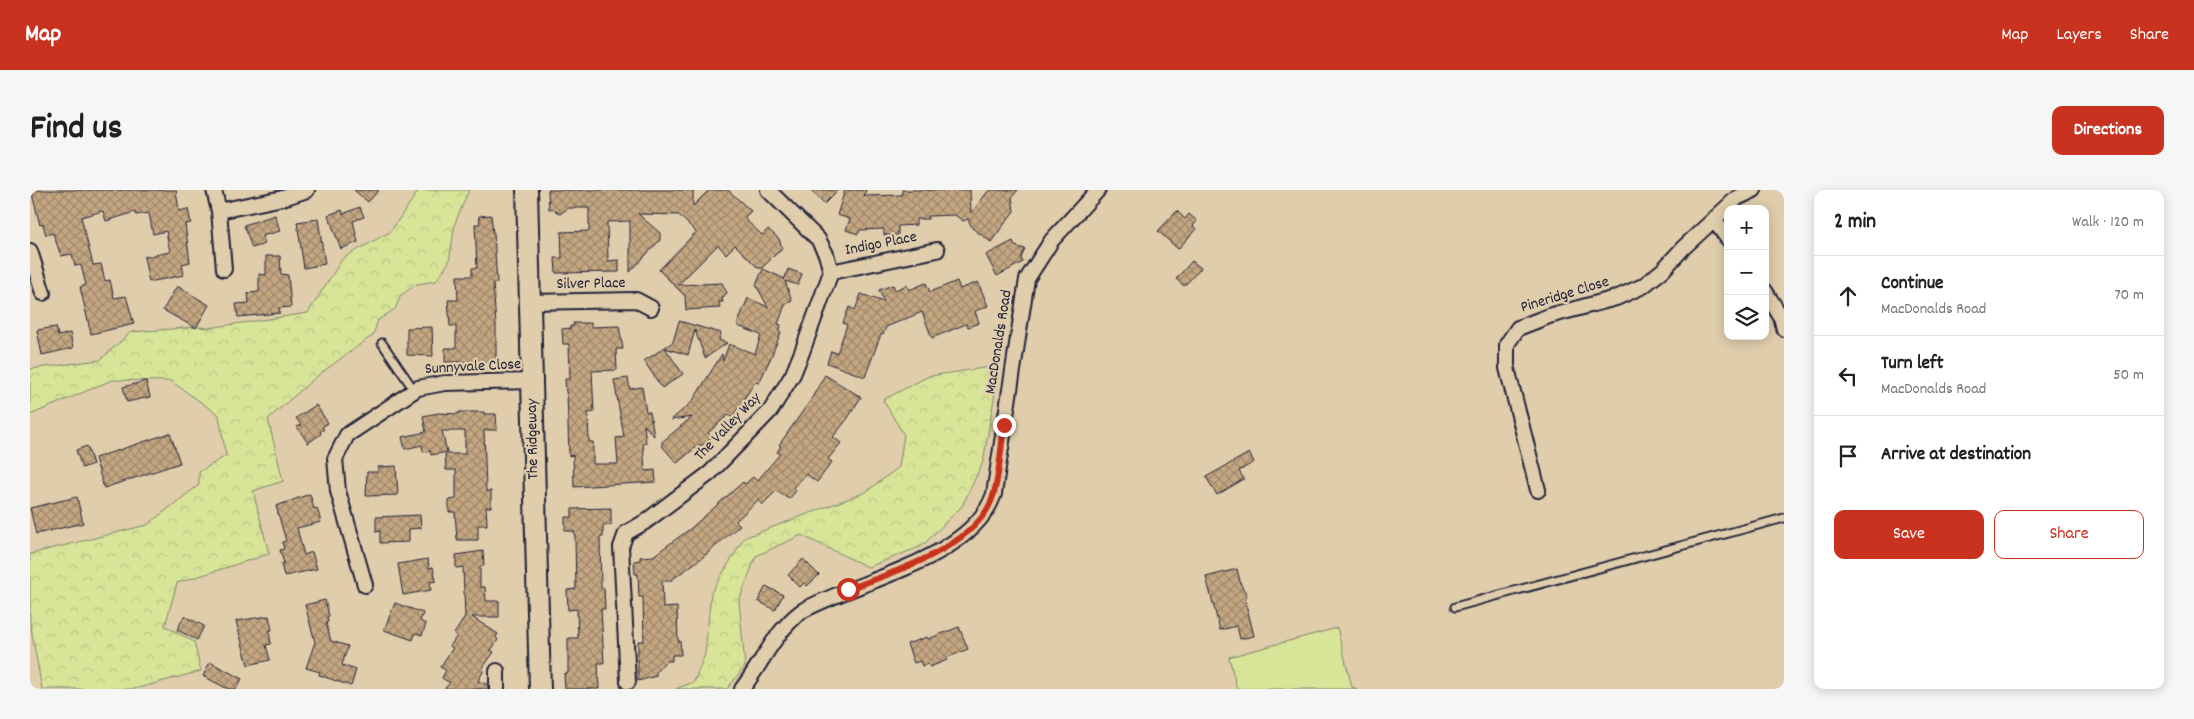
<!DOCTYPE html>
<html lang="en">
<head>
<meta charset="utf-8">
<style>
	:root { --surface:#fff; --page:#f6f6f6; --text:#202124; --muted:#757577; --line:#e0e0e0; --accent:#c8321e }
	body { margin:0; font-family:Dekko,sans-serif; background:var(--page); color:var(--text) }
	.controls { position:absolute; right:15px; top:15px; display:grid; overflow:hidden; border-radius:10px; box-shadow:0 2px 12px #0003 }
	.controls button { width:45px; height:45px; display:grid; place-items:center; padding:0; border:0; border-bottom:1px solid var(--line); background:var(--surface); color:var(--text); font:25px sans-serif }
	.stop { position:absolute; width:15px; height:15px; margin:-11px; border:4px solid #c8321e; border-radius:50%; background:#fff }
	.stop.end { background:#c8321e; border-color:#fff; box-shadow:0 1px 5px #0008 }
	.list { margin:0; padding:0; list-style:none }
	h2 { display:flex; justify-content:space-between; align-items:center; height:65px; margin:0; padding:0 20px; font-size:21px }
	h2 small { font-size:16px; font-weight:400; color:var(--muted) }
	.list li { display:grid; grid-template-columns:32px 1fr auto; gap:15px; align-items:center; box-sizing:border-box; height:80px; padding:0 20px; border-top:1px solid var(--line) }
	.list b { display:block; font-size:19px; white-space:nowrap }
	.list p { margin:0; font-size:16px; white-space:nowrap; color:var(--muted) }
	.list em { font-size:16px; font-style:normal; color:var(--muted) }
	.actions { display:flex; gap:10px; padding:15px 20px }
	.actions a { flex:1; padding:11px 0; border:1px solid var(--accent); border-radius:10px; text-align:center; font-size:18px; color:var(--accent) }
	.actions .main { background:var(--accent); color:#fff }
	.icon { flex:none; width:28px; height:28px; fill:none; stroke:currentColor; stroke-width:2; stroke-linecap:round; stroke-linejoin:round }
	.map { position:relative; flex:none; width:1754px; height:499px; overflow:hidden; border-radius:10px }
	header { display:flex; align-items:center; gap:30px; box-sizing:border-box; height:70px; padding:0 25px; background:var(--accent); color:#fff }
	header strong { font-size:24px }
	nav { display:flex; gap:28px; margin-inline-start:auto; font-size:18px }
	.intro { display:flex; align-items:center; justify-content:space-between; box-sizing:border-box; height:120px; padding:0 30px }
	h1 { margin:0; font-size:35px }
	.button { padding:12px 22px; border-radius:10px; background:var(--accent); color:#fff; font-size:18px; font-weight:700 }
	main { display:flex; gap:30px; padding:0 30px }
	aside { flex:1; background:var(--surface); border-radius:10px; box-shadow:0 2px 12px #0003 }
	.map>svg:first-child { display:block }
</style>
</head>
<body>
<header>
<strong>Map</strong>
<nav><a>Map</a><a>Layers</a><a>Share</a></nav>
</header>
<div class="intro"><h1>Find us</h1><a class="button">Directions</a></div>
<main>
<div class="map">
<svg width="1754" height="499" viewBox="0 0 1754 499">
	<defs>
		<pattern id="forest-crowns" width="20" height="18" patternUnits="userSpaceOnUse" patternTransform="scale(1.25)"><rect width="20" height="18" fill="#d8e598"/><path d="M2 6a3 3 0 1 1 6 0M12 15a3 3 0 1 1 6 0" fill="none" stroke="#b9c484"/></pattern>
		<pattern id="building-cross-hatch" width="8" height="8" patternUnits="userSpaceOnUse" patternTransform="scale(1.25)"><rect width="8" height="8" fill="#c4a781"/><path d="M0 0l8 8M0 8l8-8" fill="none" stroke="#9f886b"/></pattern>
	</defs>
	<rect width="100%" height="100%" fill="#dfcdab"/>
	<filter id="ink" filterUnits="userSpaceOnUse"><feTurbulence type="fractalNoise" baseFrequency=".02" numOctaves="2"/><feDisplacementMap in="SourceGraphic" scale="10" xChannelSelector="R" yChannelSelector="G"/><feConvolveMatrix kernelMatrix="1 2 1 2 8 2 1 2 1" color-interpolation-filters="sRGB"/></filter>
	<g filter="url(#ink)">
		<path fill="#d8e598" stroke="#7d846a" d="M1307 438 1322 497 1327 499H1207L1199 467Z"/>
		<path fill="url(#forest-crowns)" stroke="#7d846a" d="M389 0H439L425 33 419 72 406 91 387 94 371 105 365 119 348 130 343 145 287 186 238 229 253 291 223 301 239 364 147 393 135 436 164 452 171 481 104 499H12L0 432V364L117 335 169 295V282L196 266 189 225 141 191 82 190 0 225V179L70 170 101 142 169 137 179 138 278 123 313 68 360 42Z
			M961 177 967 191 953 272 932 316 892 356 838 377 771 345 726 366 709 411 715 476 697 499H646L664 492 675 464 681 403 714 348 836 302 869 277 874 245 853 210 899 186Z"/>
		<path fill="url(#building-cross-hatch)" stroke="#22223b" d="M1 0H146L149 21 158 19 161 33 155 34 160 72 152 74 154 85 119 92 114 67 140 62 136 41 123 44 119 23 106 25 105 22 76 31 73 21 51 27 63 75 71 74 75 91 80 90 84 108 96 106 104 134 61 144 50 97 56 95 51 75 45 76 42 64 31 66 23 43 16 45 13 34 10 35Z
			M324 0H349L338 12Z
			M518 0H663V16L679 0H698L721 21 714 28 732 45 738 39 749 49 752 58 732 78H728L705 55 696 64 688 55 648 95 692 93 697 103 692 108 693 112H689L690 118 656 120 655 106 629 80 666 42 649 25 608 24 630 43V50L600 82V31L577 32 578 71 589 70V82L526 83 525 68H532L531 42 559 41V18H538L530 24 523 19H519Z
			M781 0H808L794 14Z
			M815 0H836L834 6 872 5V0H940L941 23 959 0H988L982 7 984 21 961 52 942 38 938 29 933 31 925 25 898 26V29H886V35L868 36V45H854V39L830 40 828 44 816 40 820 29 807 25Z
			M330 17 334 27 323 31 328 52 311 59 298 25 312 20 313 24Z
			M1147 21 1155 29 1159 24 1167 31 1163 36 1166 39 1148 59 1128 41Z
			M245 25 250 41 232 46 235 54 222 58 214 35Z
			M461 25 463 43H464L466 78 467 93H463L466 135V171L415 172V158H426V136H420L418 110H428L427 86H442V78H447L445 34H450L449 26Z
			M288 29 295 74 274 78 267 32Z
			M983 51 985 56 995 59 991 68 993 72 967 86 956 65Z
			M236 66H250L251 84 258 85 261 117 249 118 250 123 208 127 206 114 219 113 218 103 229 102V84L236 85Z
			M1162 71 1171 78 1154 96 1146 89Z
			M733 79 753 88 754 90 758 79 772 84 768 95 755 91 762 111 755 115 748 134 751 135 749 141 751 142 741 167 729 193 725 192 702 227 698 225 678 243 682 247 671 256 670 254 647 273 632 256V252L662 227 641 230 662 212 692 164 693 171 699 154 725 164 731 145 708 136V132L718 108 738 117 726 95Z
			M927 91 930 99 948 92 958 116 945 121 949 133 938 137 936 134 902 148 892 122 856 137 853 145 851 144 835 187 797 173 801 161 807 163 817 135 813 133 819 117 825 120 831 104 854 112 849 100 863 95 865 100 877 95 879 100 896 93 900 102Z
			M147 96 179 115 166 138 133 120Z
			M649 131 691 143 689 150 697 153 675 168 665 140 658 165 635 158 653 184 632 198 614 171 643 152Z
			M543 133H561V137L589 136 593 159H586L587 180 562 181 564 222 558 223 559 252H563V274H588L586 248 594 247 584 190 598 188 600 199 612 197 616 222H620L624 246 614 235 616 253H613L615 281 625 280 626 292 544 297 543 265 539 266 537 203H536L535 189H540L539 154H533L532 139 541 138 540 136H544Z
			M26 137 28 146 40 143 43 158 12 165 7 140Z
			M402 137 403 166 377 165V138Z
			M795 185 831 207 818 228 803 247 811 253 798 269 802 272 787 292 776 284 763 298 766 301 759 309 746 301 732 315 728 310 706 331 710 335 673 367 640 391H632L633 418 647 417 648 451H650L651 465H642V471H636L626 482V486L608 491V451H614L613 407H609L608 384H605L604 371 610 370V367L623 366 660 339 713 292 715 294 723 287 727 291 750 264 747 262 751 256 749 255 780 211Z
			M116 191 120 207 97 212 93 197Z
			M286 215 298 233 292 237 294 239 290 242 291 244 278 253 267 237 271 235 266 228Z
			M429 222H454V224H466L467 240H454L456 301H461V317H456L457 335H448V350H427L425 322H419V310L426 309V280H416L415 264H435V241H412L417 262 401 265 400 261 393 262 392 255 375 259 372 247 396 242 393 226 408 223 429 224Z
			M140 243 150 273 74 298 65 268Z
			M57 256 63 274 52 278 46 260Z
			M1219 263 1224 272 1209 281 1214 289 1187 305 1176 287Z
			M366 276 368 305 336 306 337 282H348V277Z
			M280 304 284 319 287 318 291 332 267 338 274 365 282 362 287 379 254 386 251 374 254 373 250 360 254 359 252 352 256 351 246 316Z
			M47 307 53 333 6 344 0 318Z
			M581 318V335H573V347H570L571 398H574L575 419H571L574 473H568L569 499H535L534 484 538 483V448H548L547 419 538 420 537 400 546 399 545 348 544 341H535V327H542V319Z
			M390 325 391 338 379 339V352L350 353V341L346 342V327Z
			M453 361 454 376H450V397H455L456 411H469V427H442L468 444 466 447 468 450 461 460 464 462 452 479 454 480 448 491 458 495V499H414L420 493 412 488 416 480 410 477 423 458 420 456 427 446 424 444 435 427 433 377 426 378V365Z
			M398 369 399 378 403 377 406 391 400 392 401 400 373 405 368 374Z
			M773 369 789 385 777 396 774 393 770 397 758 385Z
			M1207 379 1211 395 1217 405 1215 409 1224 446 1210 449 1207 436 1190 440 1176 387Z
			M736 396 753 405 745 420 728 411Z
			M295 410 299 426 297 427 298 432 296 433 301 451 318 456 312 475 326 480 321 496 289 485 290 482 276 478 285 452 275 415Z
			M365 413 393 423 390 431 396 434 392 445 385 443 383 450 354 440Z
			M154 426 174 436 167 450 147 440Z
			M239 426 242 440 239 441 241 454 236 455 240 470 218 475 206 431Z
			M929 437 938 459 916 468 917 470 900 477 898 474 892 476 890 471 884 473 877 454 897 447 898 449Z
			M180 472 212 489 206 499H198L173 486Z"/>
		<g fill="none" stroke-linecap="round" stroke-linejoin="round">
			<defs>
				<path id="lane" d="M352 153 384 200
					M1425 417 1754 328"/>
				<path id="street" d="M184 0 189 21 194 79
					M189 21 253 8 277 0
					M1684 30 1698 49
					M0 61 13 103
					M801 82 907 60
					M1735 101 1751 127 1754 139
					M499 112 606 110 621 118
					M1508 300 1477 178V154L1488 138 1519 126 1586 108 1613 96 1633 80 1653 58 1707 8 1724 0
					M335 395 308 301 305 269 317 245 388 198 415 193 502 191
					M467 481V499
					M598 492 591 357 596 343 615 332 680 283 741 220 763 184 772 162 801 82 796 64 788 49 738 0
					M712 499C732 473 745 441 772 421 827 390 942 370 964 304L997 89 1022 50 1068 0"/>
				<path id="secondary" d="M497 0 510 499"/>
			</defs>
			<use href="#lane" stroke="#22223b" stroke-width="11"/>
			<use href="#street" stroke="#22223b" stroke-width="18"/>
			<use href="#secondary" stroke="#22223b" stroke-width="24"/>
			<use href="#lane" stroke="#dfcdab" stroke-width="7"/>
			<use href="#street" stroke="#dfcdab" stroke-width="14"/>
			<use href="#secondary" stroke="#dfcdab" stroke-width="20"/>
		</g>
	</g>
	<g fill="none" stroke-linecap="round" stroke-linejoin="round" filter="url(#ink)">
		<path stroke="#c8321e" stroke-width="6" d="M818 399C861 384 940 358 960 314 969 295 971 257 974 235"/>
	</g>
	<g text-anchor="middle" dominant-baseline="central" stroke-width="4.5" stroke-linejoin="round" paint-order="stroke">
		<g font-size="16" fill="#22223b" stroke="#dfcdab">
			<text transform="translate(851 54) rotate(-11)">Indigo Place</text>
			<text transform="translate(561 94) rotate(-1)">Silver Place</text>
			<text transform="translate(1535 105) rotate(-17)">Pineridge Close</text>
			<text transform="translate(969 152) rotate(-81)">MacDonalds Road</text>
			<text transform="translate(443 177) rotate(-3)">Sunnyvale Close</text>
			<text transform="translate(698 237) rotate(-46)">The Valley Way</text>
			<text transform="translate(503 249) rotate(-91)">The Ridgeway</text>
		</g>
	</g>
</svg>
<div class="controls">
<button>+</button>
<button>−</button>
<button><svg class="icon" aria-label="layers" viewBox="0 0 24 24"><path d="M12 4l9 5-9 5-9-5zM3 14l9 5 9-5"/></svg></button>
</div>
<div class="stop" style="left:818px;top:399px"></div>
<div class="stop end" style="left:974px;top:235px"></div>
</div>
<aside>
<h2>2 min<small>Walk · 120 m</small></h2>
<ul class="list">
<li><svg class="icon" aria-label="ahead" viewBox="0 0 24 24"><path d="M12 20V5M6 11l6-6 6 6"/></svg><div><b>Continue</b><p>MacDonalds Road</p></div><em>70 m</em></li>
<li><svg class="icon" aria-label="left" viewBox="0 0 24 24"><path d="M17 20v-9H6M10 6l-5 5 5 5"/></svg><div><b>Turn left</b><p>MacDonalds Road</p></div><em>50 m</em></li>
<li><svg class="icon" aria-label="arrive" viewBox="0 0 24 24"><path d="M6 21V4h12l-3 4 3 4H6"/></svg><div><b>Arrive at destination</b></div></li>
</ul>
<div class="actions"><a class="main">Save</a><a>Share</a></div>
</aside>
</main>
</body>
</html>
